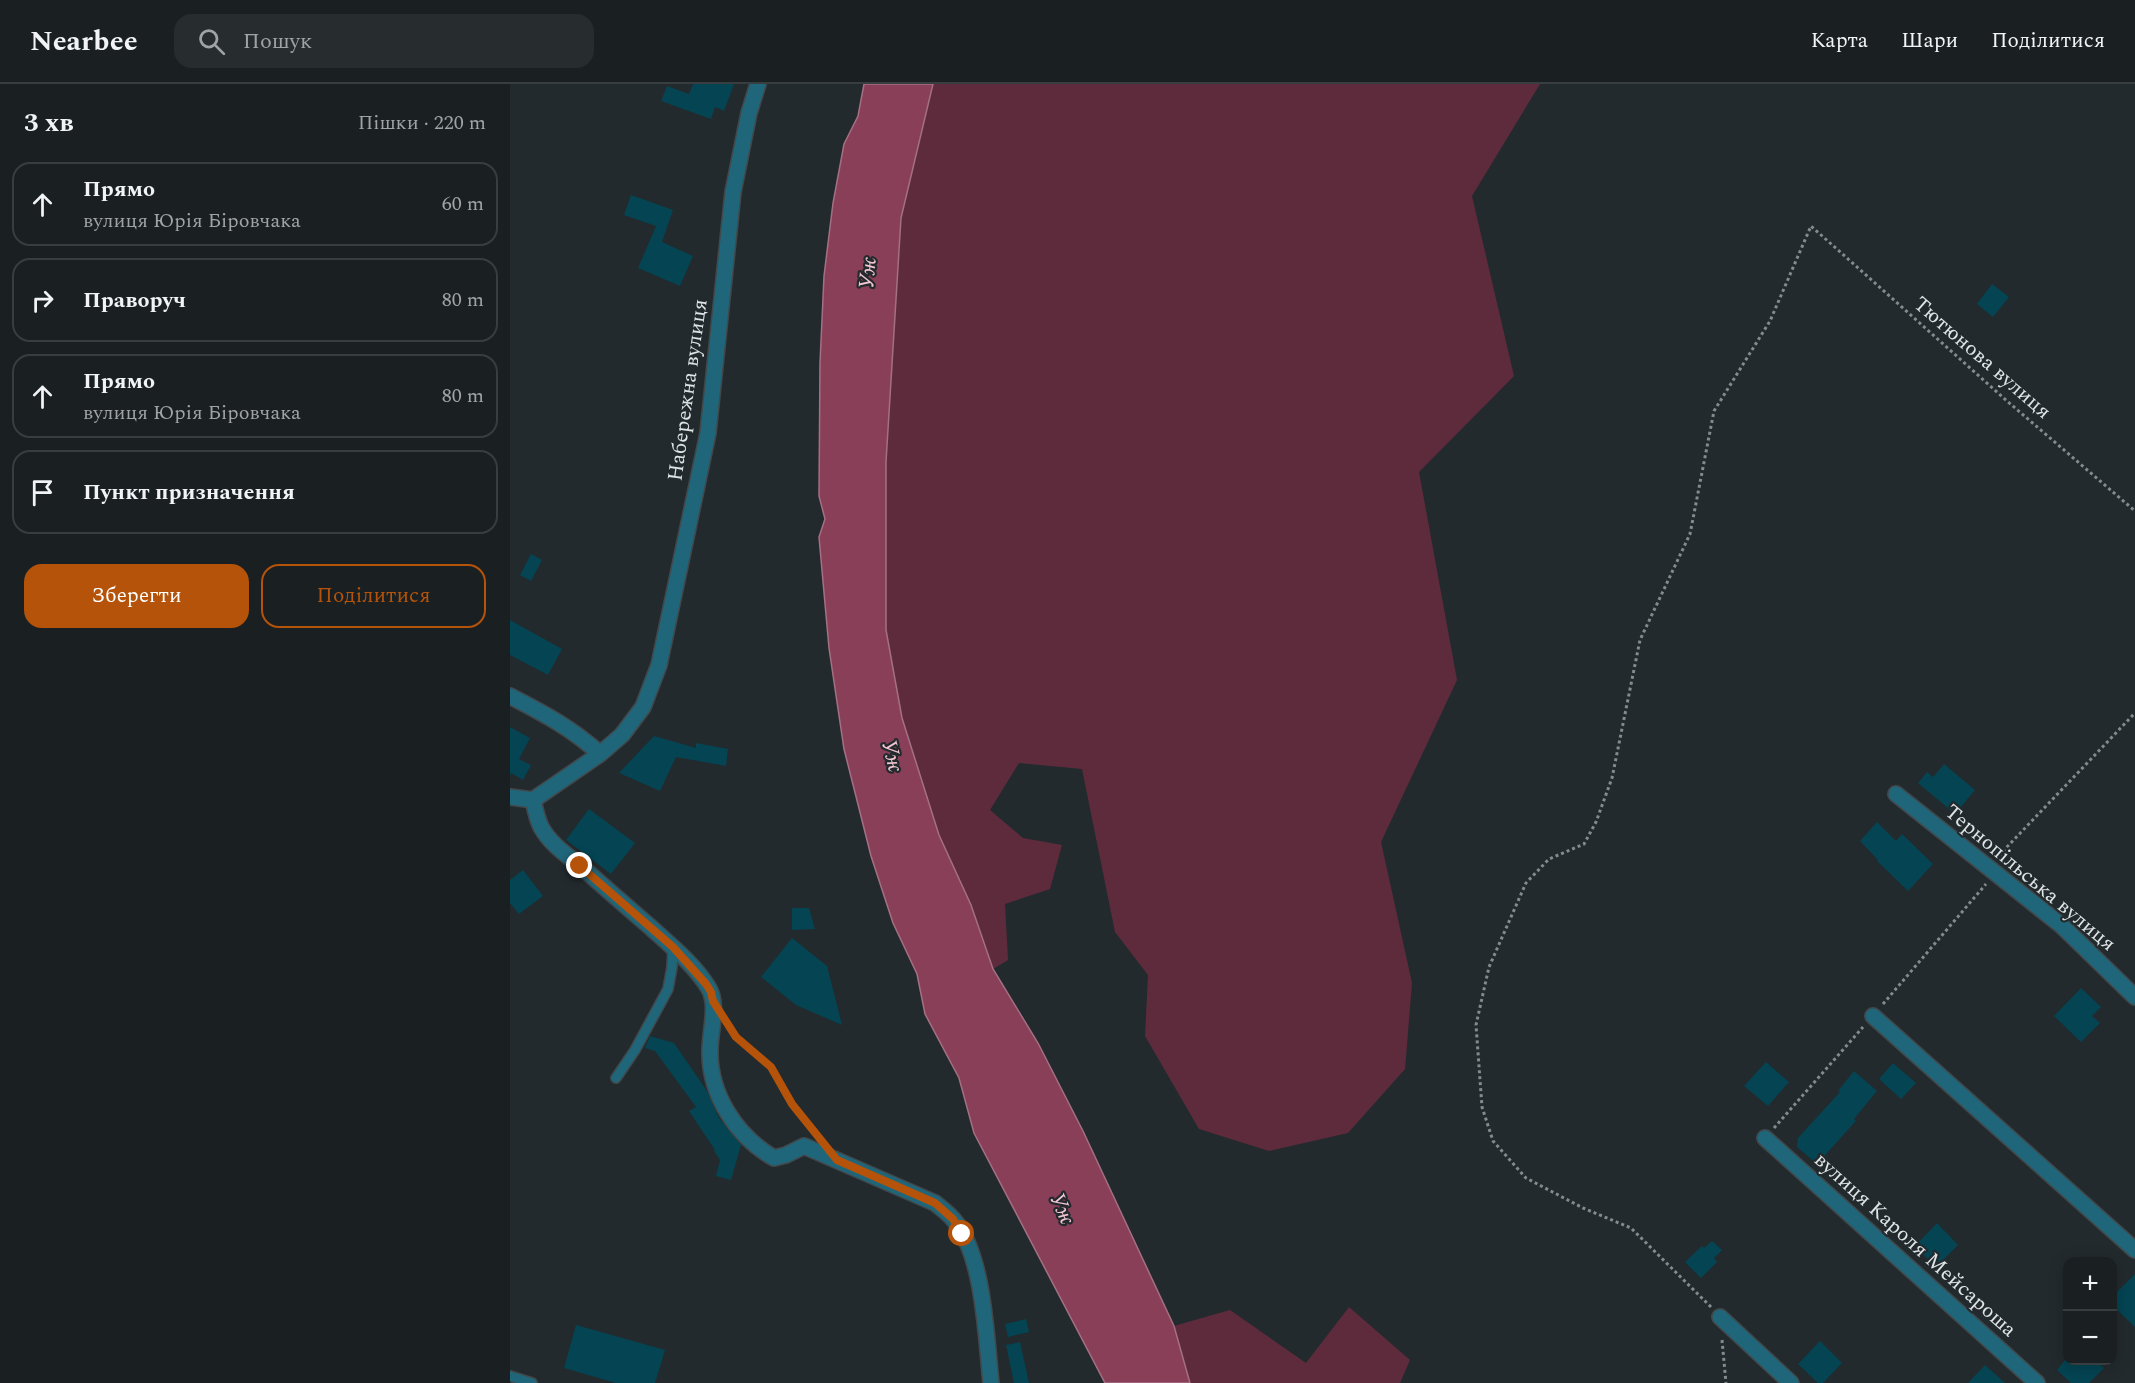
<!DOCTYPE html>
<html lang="uk">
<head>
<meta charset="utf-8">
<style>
	:root { --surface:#1a2022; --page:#272d2f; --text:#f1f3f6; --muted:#9fa3a5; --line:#383e40; --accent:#b45309 }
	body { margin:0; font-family:Spectral,serif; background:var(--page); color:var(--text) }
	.controls { position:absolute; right:18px; bottom:18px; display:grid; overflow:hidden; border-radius:12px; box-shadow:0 3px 15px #0003 }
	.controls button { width:54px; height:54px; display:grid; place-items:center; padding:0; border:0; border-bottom:2px solid var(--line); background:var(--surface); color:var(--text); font:30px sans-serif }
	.stop { position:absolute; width:18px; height:18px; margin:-14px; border:4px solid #b45309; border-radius:50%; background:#fff }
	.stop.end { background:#b45309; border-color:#fff; box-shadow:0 2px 6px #0008 }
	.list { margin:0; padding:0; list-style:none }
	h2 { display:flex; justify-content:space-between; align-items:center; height:78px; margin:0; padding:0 24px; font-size:26px }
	h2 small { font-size:20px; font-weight:400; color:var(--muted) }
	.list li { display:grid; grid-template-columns:39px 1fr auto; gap:18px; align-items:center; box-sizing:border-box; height:84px; margin:0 12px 12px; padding:0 12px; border:2px solid var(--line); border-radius:18px }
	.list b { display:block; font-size:22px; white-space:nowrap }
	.list p { margin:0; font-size:20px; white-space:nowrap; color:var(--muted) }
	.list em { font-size:20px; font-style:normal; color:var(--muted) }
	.actions { display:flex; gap:12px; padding:18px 24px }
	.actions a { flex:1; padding:14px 0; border:2px solid var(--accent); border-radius:18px; text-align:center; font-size:21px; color:var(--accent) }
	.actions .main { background:var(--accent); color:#fff }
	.icon { flex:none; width:33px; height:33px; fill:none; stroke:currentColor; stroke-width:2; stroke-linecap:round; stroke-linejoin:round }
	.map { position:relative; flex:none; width:1625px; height:1299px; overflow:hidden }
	header { display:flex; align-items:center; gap:36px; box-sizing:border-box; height:84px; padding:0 30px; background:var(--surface); border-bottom:2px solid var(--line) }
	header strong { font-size:28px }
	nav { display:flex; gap:33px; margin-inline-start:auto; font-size:21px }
	.search { width:420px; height:54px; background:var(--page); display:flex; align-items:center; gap:15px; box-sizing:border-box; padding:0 21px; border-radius:18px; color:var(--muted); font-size:22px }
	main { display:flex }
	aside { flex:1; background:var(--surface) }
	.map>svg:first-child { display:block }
</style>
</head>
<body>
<header>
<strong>Nearbee</strong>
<div class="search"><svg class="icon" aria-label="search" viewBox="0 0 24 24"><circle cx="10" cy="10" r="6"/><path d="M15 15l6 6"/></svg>Пошук</div>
<nav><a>Карта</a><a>Шари</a><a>Поділитися</a></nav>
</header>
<main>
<aside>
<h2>3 хв<small>Пішки · 220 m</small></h2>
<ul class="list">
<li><svg class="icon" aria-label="ahead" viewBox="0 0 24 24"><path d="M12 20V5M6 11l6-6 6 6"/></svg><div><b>Прямо</b><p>вулиця Юрія Біровчака</p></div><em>60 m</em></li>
<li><svg class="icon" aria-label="right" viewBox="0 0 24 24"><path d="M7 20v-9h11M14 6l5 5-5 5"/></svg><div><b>Праворуч</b></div><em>80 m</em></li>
<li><svg class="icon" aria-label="ahead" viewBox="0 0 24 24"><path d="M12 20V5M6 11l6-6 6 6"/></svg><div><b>Прямо</b><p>вулиця Юрія Біровчака</p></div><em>80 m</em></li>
<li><svg class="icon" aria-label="arrive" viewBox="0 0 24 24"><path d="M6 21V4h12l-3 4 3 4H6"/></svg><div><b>Пункт призначення</b></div></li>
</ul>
<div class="actions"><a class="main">Зберегти</a><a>Поділитися</a></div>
</aside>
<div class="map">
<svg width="1625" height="1299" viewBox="0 0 1625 1299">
	<rect width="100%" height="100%" fill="#232a2d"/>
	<path fill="#5e2b3c" d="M423 0H1030L962 112 1004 292 909 388 947 596 871 758 902 899 895 985 838 1049 759 1067 689 1045 635 952 638 891 605 848 572 685 509 679 480 726 513 754 552 761 540 805 495 820 498 876 483 885 461 821 429 751 392 634 376 546V378L391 134Z
		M839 1223 900 1276 890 1299H680L664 1242 720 1226 796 1279Z"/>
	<path fill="#8a3f59" stroke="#a47083" stroke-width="1.5" d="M354 0H423L391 134 376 378V546L392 634 429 751 461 821 483 885 528 959 573 1047 664 1242 680 1299H595L464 1049 449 994 415 930 407 890 383 839 361 772 334 665 319 564 309 453 315 435 309 412 310 279 314 192 323 119 334 60 348 32Z"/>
	<path fill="#044453" d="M183 0H224L214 27 205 23 201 35 151 17 157 2 179 10Z
		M121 111 163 126 152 158 183 172 170 202 128 184 146 142 114 131Z
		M1482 200 1499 213 1483 233 1467 220Z
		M21 470 32 476 21 497 10 491Z
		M0 536 52 565 38 591 0 571Z
		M0 643 20 654 9 675 21 681 13 696 1 689 0 692Z
		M144 652 186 664V659L218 665 216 682 166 673 150 707 109 689Z
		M1434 680 1465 706 1445 730 1408 699 1417 688 1423 693Z
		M79 725 125 759 101 790 56 756Z
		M1367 738 1386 757 1392 750 1423 780 1398 807 1367 777 1368 776 1350 757Z
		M13 786 33 812 9 830 0 819V796Z
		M282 824H299L305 845 282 846Z
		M282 854 317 882 332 941 286 921 251 893Z
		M1571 904 1591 923 1582 932 1590 939 1571 958 1544 932Z
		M140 952 164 959 197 1007 209 1034 231 1061 221 1096 206 1092 210 1076 204 1067 205 1066 179 1027 186 1023 145 967 135 964Z
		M1256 978 1279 998 1258 1022 1234 1002Z
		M1383 979 1406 999 1391 1015 1369 995Z
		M1344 987 1367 1007 1344 1035 1346 1037 1307 1080 1287 1063 1288 1054 1330 1008 1328 1007Z
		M1427 1139 1448 1161 1426 1183 1405 1162Z
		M1202 1157 1212 1166 1204 1174 1207 1178 1191 1194 1175 1178 1192 1162 1194 1164Z
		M1625 1190V1243L1602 1221V1213Z
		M516 1235 519 1248 498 1253 495 1240Z
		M66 1241 155 1266 145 1299H106L54 1284Z
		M1310 1257 1332 1279 1313 1299H1308L1288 1280Z
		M510 1258 519 1299H504L496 1261Z
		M1555 1276H1586L1594 1284 1579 1299H1561L1547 1286Z
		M1475 1281 1495 1299H1458Z"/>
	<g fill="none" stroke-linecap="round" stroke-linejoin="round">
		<defs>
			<path id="lane" d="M106 994 125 966 158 905 162 883 163 863
				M0 1292 22 1299"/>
			<path id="street" d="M0 612C33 629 63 645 90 670
				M1386 710 1552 842 1625 913
				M0 713 23 716C25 725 27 735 31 743 41 761 57 771 73 784 94 803 116 822 138 841 159 860 183 879 198 903 209 919 200 947 200 966 199 1010 226 1052 264 1074L276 1071 294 1062 425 1119C431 1124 438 1129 443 1135 474 1170 476 1253 481 1299
				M23 716 90 670 112 651 133 623 149 581 198 349 223 108 239 29 248 0
				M1363 932 1625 1166
				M1255 1054 1527 1299
				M1210 1233 1281 1299"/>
		</defs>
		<use href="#lane" stroke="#41484b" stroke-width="12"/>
		<use href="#street" stroke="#41484b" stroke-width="18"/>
		<path stroke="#858b8d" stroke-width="3" stroke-dasharray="3 3" stroke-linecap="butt" d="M1492 774 1495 765 1625 629
			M1373 920 1476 800
			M219 941 227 953 261 983 282 1020 306 1049
			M1264 1044 1353 943
			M1201 1223 1121 1144 1073 1124 1016 1094 983 1057 972 1023 966 941 979 883 1016 799 1039 775 1074 760 1086 738 1102 694 1130 556 1180 450 1204 327 1260 237 1301 142 1497 317 1625 427
			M1212 1256 1216 1299"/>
		<use href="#lane" stroke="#20667a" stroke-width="9"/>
		<use href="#street" stroke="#20667a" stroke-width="15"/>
	</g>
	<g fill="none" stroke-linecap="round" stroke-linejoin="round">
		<path stroke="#b45309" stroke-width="8" d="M70 782 163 863 196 900 201 908 203 917 226 953 261 983 282 1020 327 1076 425 1119 443 1135 452 1150"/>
	</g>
	<g text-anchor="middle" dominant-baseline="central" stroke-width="4.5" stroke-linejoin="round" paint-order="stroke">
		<g font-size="21" fill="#dfe4e6" stroke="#232a2d">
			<text transform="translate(1472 274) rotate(41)">Тютюнова вулиця</text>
			<text transform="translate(178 306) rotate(-82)">Набережна вулиця</text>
			<text transform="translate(1520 794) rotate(40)">Тернопільська вулиця</text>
			<text transform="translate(1405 1161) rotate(42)">вулиця Кароля Мейсароша</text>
		</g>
		<g font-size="22" font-style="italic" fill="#f4c7d3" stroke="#232a2d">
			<text transform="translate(358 189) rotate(-85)">Уж</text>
			<text transform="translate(382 672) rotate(76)">Уж</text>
			<text transform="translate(552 1125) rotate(66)">Уж</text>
		</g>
	</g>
</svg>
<div class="controls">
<button>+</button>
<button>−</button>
</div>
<div class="stop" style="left:452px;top:1150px"></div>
<div class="stop end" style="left:70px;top:782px"></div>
</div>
</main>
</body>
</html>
